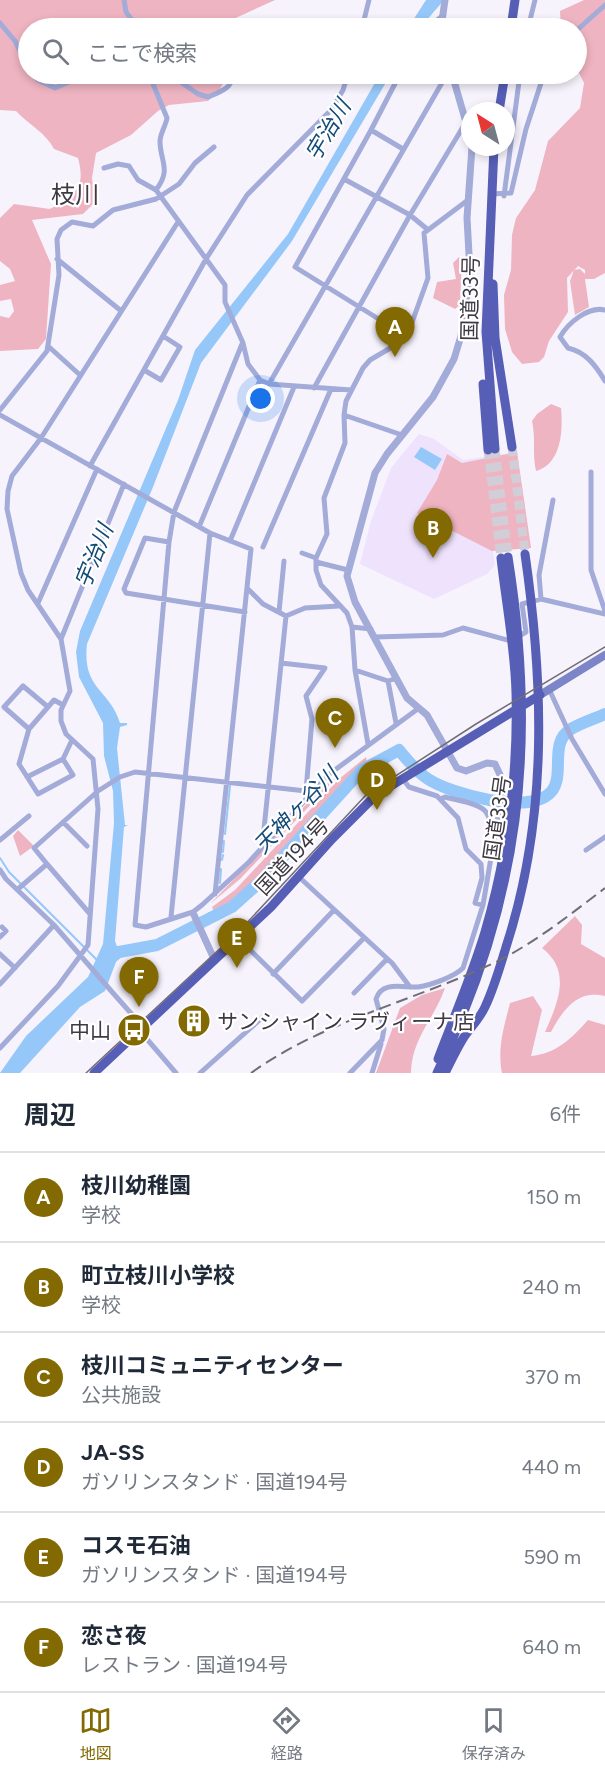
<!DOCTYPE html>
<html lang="ja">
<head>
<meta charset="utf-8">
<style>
	:root { --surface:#fff; --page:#f6f6f7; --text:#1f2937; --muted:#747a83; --line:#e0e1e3; --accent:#826902 }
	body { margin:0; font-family:Figtree,"Noto Sans JP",sans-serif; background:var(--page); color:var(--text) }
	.compass { position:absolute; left:461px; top:102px; width:54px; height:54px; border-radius:50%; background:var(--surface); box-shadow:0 3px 9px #0003; rotate:324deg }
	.you { position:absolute; left:261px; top:399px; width:21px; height:21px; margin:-15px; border:4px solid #fff; border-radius:50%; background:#1a73e8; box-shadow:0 0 0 9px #1a73e833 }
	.badge { display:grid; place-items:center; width:39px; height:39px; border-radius:50%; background:var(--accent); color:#fff; font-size:20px; font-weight:700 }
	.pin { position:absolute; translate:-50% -50px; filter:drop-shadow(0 2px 3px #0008) }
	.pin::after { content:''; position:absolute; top:32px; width:21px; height:18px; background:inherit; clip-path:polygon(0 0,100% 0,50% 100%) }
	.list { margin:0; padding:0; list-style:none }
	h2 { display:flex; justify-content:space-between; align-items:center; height:78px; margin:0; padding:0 24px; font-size:26px }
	h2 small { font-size:20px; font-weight:400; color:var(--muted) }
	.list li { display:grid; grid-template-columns:39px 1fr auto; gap:18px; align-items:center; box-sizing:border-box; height:90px; padding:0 24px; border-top:2px solid var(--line) }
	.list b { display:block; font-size:22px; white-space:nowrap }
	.list p { margin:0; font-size:20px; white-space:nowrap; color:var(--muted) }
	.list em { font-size:20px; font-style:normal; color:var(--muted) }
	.icon { flex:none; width:33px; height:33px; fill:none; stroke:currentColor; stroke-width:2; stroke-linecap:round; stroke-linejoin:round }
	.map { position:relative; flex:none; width:605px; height:1073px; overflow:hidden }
	.search { position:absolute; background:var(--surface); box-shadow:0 3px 9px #0003; left:18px; right:18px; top:18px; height:66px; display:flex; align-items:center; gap:15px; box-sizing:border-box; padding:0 21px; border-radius:33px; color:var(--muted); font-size:22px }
	.sheet { height:618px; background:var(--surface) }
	nav { display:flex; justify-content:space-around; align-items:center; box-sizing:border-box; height:84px; border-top:2px solid var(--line); background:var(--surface); font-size:16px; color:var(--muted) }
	nav a { display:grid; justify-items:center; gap:3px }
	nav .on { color:var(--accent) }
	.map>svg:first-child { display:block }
</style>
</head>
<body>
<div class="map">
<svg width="605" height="1073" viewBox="0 0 605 1073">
	<rect width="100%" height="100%" fill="#f7f3fd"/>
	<path fill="#efe2fd" d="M419 434 434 439 463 460 517 452 531 548 493 551 495 565 487 574 434 599 360 564 371 521 391 468Z"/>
	<path fill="#efb4c1" d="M0 0H275L229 21V28H28V74H229L218 92 208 101 169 105 158 111 131 135 96 153 92 178 95 202 83 214 32 220 51 264 46 339 38 349 0 351V316L9 318 14 311 11 299 0 301V285L15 281 10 269 0 261V218L14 204 50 209C76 195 86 188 78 158L54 149C46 133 28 124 16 111L0 110Z
		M584 0H605V273L594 279H585L589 307 575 315 570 281 574 270 580 269 585 274V270L578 266 567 278 568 312 549 341 544 357 539 362 522 364 512 352 505 329 504 295 511 270 512 235 516 218 535 190 548 141 580 108 584 83 577 69 576 28H561L560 11Z
		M459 257 462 259 460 305 455 309 433 298 437 282 456 279 453 263Z
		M551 404 561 408C563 429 562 464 536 471 532 454 536 439 532 421L537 414Z
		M517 452 531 548 492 551 417 513 437 480 447 454 462 463Z
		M366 757 367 764C331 795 299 832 266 867 250 884 236 902 215 914L212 907 235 890 339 779Z
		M337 777 240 879 210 904 325 785Z
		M18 830 34 846 20 856 13 836Z
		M575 916 582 925 581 944 605 958V996C577 989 563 1010 551 1032H545C558 1003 572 971 542 948Z
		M445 988C434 1020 412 1037 411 1073H376L400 1008 422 995Z
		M533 996 542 1010 531 1056C556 1054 572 1038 588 1020L605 1025V1073H502C497 1048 504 1027 510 1003Z"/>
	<path fill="#95c8f9" d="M426 0H444L420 28H408Z
		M380 74H391L292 241 201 363 153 487 87 644C82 690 109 688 120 723H127V725L120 727 117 748 125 825H128L124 827 115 941 121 957 116 962 105 991 80 1007 20 1073H0L26 1036 88 977 103 944 114 823 113 791 104 756 103 723 79 677 76 652 80 631 178 400 195 350 288 234Z
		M421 447 442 459 435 470 414 457Z"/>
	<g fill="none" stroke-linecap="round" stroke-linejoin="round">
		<path stroke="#95c8f9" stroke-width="2" d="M225 834 230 786
			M223 852 224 841
			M0 858 9 872 97 960
			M222 860 223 855
			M220 883 221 869
			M209 913 212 919"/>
		<path stroke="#95c8f9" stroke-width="12" d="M110 958 119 952 157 945 232 907 260 882 362 770 399 750C407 760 417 772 428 779 451 794 529 816 551 792 566 775 548 743 571 729 581 723 594 719 605 714"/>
		<path stroke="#d2ced8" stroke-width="9" stroke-dasharray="9 4.5" stroke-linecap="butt" d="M512 447 525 554
			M495 449 508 557
			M488 450 501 558"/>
		<path stroke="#a3abd8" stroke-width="5" d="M124 0 126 12 138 28
			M0 23 15 41 28 68
			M362 28 369 0
			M427 28 441 17
			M528 28 535 0
			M576 31 605 5
			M33 74 38 80 55 88 69 82 72 74
			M149 74 167 118C166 125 160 134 160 141 160 162 172 169 156 190L225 285V302L243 343 248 364 260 380 269 384 351 390
			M169 74 198 94 208 97C220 92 233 88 233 74
			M371 130 400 74
			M403 149 371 130 295 267 406 336
			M104 168 118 164 129 166 138 180 156 190
			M344 179 410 215 427 229
			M491 194 511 193 526 129 544 74
			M504 196 520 74
			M57 259 120 310
			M605 310C588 306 568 323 560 337L568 348C586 352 596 366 605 381
			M242 344 174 512 169 542 145 538 124 589 126 593 245 612
			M48 346 80 375
			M144 370 161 380 180 347 163 336
			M269 384 447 74
			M314 388 410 215 466 122
			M0 410 47 351 59 275 57 239 61 230 72 222 93 226 113 210 156 199 179 184 195 163 214 147
			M0 415 210 533 251 549 215 894
			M344 415 345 443 324 498 327 534 316 558V570L321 585 347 613 352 627 355 670 368 744
			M402 435 344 415 346 401 363 368 370 360 404 340 410 328 428 278 424 233 468 200
			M90 466 206 259 247 195 332 109 343 90 348 74
			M591 472V570L605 611
			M199 527 260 380
			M230 541 294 387
			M169 542 135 925 146 927 193 912 202 905 249 862 328 775 419 708
			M263 547 331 389
			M302 553 316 558
			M316 562 348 570
			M248 589 263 604 286 616 305 608 339 606
			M541 599 539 575 553 500
			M38 603 97 469
			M279 612 284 561
			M352 627 371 629
			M376 637 443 635 463 628 511 641 526 632 522 604 541 599 605 614
			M61 639 124 484
			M281 663 325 668 306 696 312 719 306 791
			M355 670 388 681 397 678
			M388 681 396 723
			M549 689 572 739 605 794
			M63 705 54 700 48 707 23 686 4 707 29 729 19 764 38 794 73 775 63 759 72 740
			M29 729 48 707
			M27 777 63 759
			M402 778 409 787 437 796 458 818 466 849 481 864 482 878 475 903 483 905
			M440 799 445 797C455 800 480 803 486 812 491 820 490 826 497 833
			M63 822 87 846
			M0 840 29 816
			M262 848 286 616
			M586 850 605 837
			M47 864 90 914
			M0 870 6 879 54 925 113 993 136 1019 140 1031 176 1073
			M299 877 392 963 410 987
			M18 889 47 864 34 848 98 791 120 777 135 772 306 791 310 796
			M171 917 210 533
			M0 937 6 931 2 927
			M238 938 302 1001 364 938
			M0 954 15 968
			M273 974 334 910
			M0 984 54 925
			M354 993 387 959
			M0 1048 58 986 88 945 98 809 93 759 66 734 61 721V710L70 691 61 639 28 590 21 573 7 509 8 491 12 476 41 438 178 222
			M200 1073 264 1016
			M350 1073 382 1040 384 1029 376 999C382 980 404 988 418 987 431 985 454 977 463 968L483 905 502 793
			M372 1073 381 1044"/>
		<path stroke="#a3abd8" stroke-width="7" d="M441 28 445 0
			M452 74 470 136
			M472 147 467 218 470 272 461 336 454 359 433 397 387 454 375 473 347 576 355 602 407 698 427 715 457 768 466 771 487 763 495 764 502 779V793
			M194 915 215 961"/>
		<path stroke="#7c85c8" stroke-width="8" d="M540 695 605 655"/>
		<path stroke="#565eb5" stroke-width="9" d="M511 28 515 0
			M499 111 505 74
			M494 147 486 332 495 449
			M493 284 495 338 512 447
			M483 384 488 450
			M438 1059C454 1017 472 975 485 932 508 854 518 774 516 693 515 648 506 603 501 558
			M94 1073 271 907 332 839 376 795 540 695
			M437 1073C520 901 538 745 508 557
			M445 1073C451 1061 457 1048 464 1037 471 1027 480 1018 485 1007 494 988 500 967 506 947 548 818 544 686 525 554"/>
		<path stroke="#716d77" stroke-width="1.5" d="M86 1073 242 928 366 795 476 724 605 647"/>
		<path stroke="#716d77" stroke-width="2" stroke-dasharray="12 6" stroke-linecap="butt" d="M251 1073C321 1023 405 1003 483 968 527 949 567 917 605 888"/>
	</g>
	<defs>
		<symbol id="building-disc" viewBox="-11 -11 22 22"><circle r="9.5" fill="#826902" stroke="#fff"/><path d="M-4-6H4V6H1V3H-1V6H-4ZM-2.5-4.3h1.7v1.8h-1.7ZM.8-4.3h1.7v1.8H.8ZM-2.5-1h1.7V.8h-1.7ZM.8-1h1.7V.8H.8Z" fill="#fff"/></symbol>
		<symbol id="bus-disc" viewBox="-11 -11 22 22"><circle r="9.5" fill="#826902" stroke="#fff"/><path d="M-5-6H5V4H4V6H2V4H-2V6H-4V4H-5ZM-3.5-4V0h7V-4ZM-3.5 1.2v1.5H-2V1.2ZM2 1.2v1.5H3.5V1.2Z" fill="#fff"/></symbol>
	</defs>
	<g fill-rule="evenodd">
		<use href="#building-disc" x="175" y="1002" width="38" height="38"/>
		<use href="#bus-disc" x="115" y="1011" width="38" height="38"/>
	</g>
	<g text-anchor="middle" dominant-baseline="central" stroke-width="4.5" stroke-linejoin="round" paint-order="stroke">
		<g font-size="21" fill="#3e3943" stroke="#fff">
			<text transform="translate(470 298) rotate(-89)">国道33号</text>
			<text transform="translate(497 818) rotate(-82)">国道33号</text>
			<text transform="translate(292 856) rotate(-47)">国道194号</text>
		</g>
		<g font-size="21" fill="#3e3943" stroke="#fff" text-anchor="start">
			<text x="217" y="1021">サンシャイン ラヴィーナ店</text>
			<text x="111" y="1030" text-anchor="end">中山</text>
		</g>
		<g font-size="22" font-style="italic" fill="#134b77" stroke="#fff">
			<text transform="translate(328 130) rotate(-59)">宇治川</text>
			<text transform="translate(94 556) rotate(-68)">宇治川</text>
			<text transform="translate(296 810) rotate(-46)">天神ヶ谷川</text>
		</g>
		<g font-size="24" fill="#3e3943" stroke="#fff">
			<text x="75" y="194">枝川</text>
		</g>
	</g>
</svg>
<svg class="compass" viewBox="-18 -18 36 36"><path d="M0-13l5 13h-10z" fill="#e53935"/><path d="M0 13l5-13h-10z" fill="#747a83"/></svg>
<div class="you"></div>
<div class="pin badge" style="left:395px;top:357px">A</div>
<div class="pin badge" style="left:433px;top:558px">B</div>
<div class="pin badge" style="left:335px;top:748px">C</div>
<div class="pin badge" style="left:377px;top:810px">D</div>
<div class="pin badge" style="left:237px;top:968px">E</div>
<div class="pin badge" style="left:139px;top:1007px">F</div>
<div class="search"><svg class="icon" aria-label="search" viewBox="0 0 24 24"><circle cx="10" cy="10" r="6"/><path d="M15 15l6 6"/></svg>ここで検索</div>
</div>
<section class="sheet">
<h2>周辺<small>6件</small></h2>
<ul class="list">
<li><span class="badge">A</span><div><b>枝川幼稚園</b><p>学校</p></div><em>150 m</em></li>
<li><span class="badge">B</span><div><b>町立枝川小学校</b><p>学校</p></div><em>240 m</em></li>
<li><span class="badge">C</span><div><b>枝川コミュニティセンター</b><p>公共施設</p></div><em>370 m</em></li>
<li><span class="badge">D</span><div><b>JA-SS</b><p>ガソリンスタンド · 国道194号</p></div><em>440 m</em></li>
<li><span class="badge">E</span><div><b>コスモ石油</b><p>ガソリンスタンド · 国道194号</p></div><em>590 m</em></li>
<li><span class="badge">F</span><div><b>恋さ夜</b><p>レストラン · 国道194号</p></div><em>640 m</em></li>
</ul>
</section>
<nav>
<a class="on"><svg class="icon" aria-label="map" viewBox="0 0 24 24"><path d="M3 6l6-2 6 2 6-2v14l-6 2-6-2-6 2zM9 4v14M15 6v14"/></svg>地図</a>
<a><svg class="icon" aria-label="directions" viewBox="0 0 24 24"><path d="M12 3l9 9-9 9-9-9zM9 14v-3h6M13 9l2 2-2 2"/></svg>経路</a>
<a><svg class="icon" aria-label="saved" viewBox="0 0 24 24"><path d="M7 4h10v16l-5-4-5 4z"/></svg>保存済み</a>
</nav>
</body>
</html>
